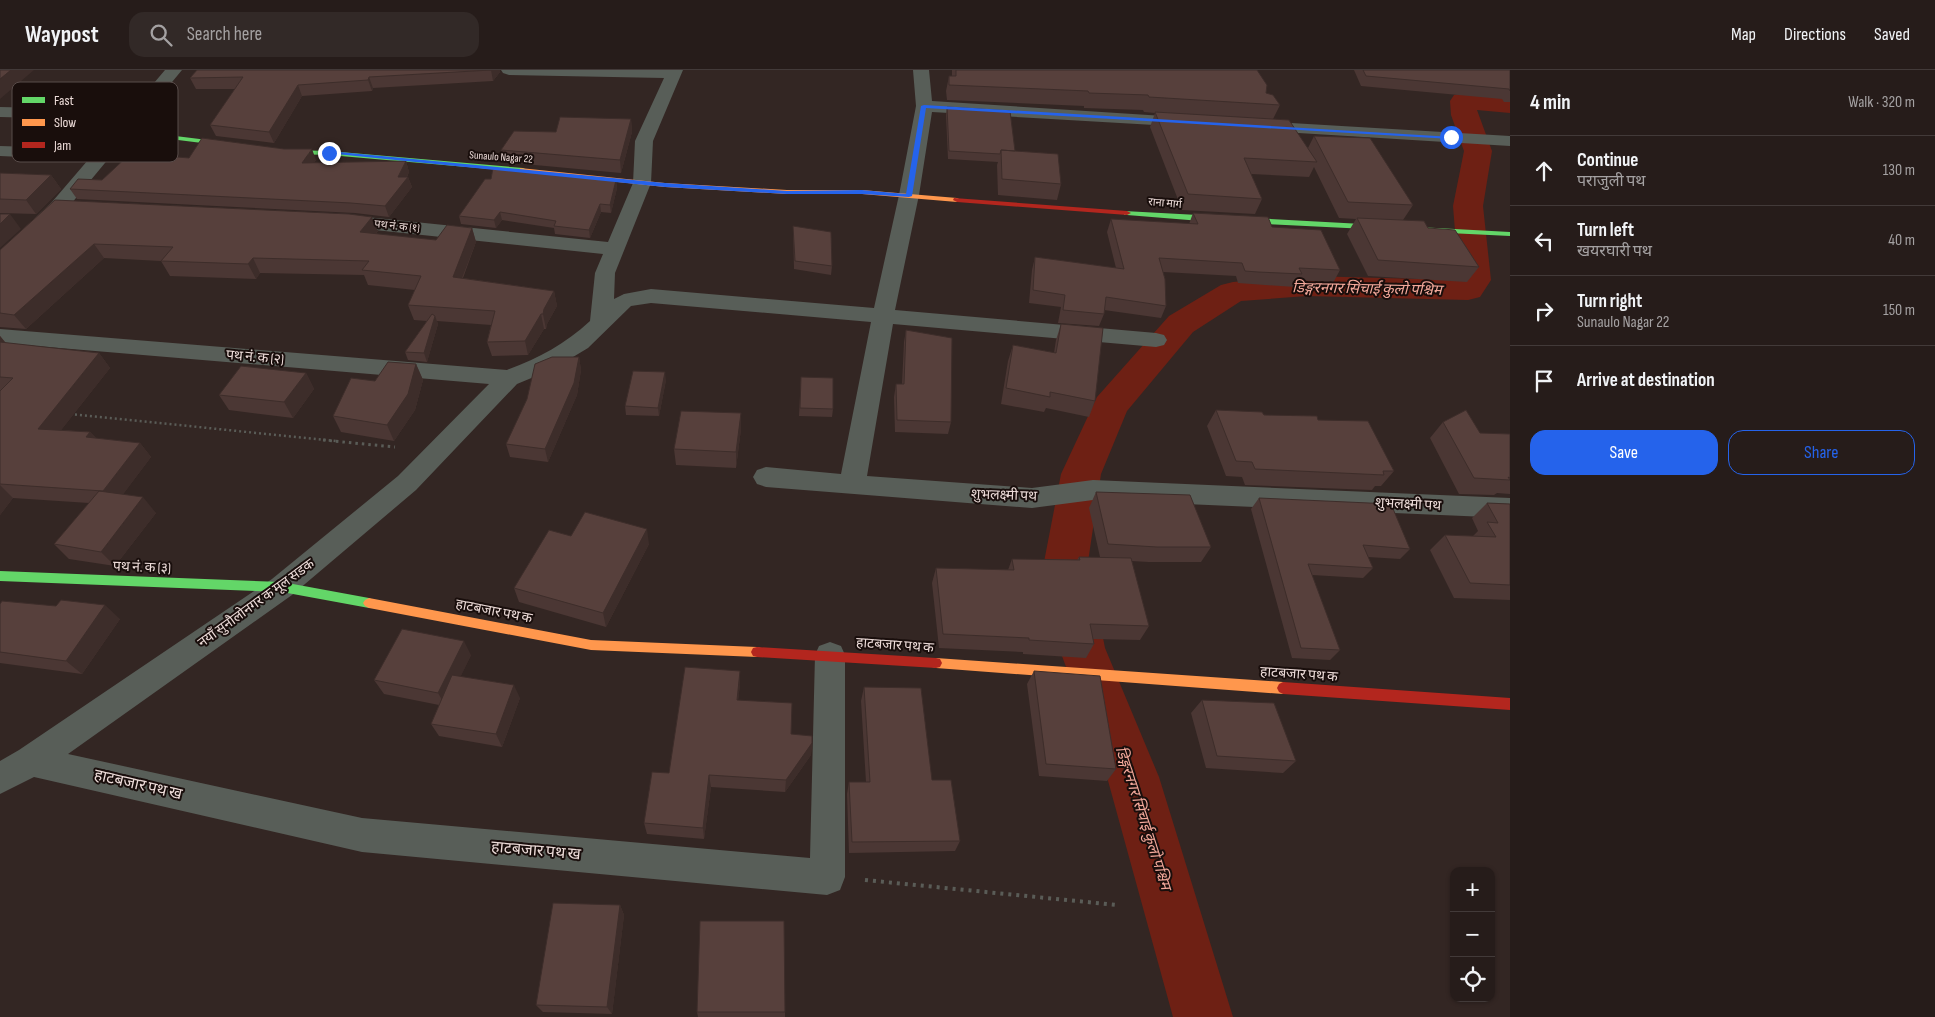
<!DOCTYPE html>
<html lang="en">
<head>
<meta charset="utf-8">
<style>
	:root { --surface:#261c1a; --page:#322927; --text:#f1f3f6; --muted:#a4a1a2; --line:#423a39; --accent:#2563eb }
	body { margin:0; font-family:"Sofia Sans Condensed","Noto Sans Devanagari",sans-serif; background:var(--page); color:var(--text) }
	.controls { position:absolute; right:15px; bottom:15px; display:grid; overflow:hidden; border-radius:10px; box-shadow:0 1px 4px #0004 }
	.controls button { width:45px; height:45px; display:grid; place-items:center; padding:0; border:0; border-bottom:1px solid var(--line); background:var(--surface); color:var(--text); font:25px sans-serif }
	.stop { position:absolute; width:15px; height:15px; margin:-11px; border:4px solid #2563eb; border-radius:50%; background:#fff }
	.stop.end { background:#2563eb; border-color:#fff; box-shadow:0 1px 5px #0008 }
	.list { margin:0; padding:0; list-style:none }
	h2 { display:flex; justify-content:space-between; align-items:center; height:65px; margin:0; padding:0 20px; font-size:21px }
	h2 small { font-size:16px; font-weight:400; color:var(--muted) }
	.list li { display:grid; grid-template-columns:32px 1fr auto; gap:15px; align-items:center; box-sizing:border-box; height:70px; padding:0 20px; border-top:1px solid var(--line) }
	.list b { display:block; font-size:19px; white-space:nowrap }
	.list p { margin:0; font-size:16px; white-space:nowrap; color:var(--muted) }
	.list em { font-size:16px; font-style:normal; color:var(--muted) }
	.actions { display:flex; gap:10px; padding:15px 20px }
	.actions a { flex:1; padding:11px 0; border:1px solid var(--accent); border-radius:15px; text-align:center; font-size:18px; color:var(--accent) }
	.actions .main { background:var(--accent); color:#fff }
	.icon { flex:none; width:28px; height:28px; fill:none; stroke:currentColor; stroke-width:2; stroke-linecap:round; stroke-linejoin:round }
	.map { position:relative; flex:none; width:1510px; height:947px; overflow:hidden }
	header { display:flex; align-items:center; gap:30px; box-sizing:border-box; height:70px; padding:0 25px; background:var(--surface); border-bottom:1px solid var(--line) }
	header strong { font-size:24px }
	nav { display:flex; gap:28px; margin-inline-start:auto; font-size:18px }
	.search { width:350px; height:45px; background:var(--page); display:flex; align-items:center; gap:12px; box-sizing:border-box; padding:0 18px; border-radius:15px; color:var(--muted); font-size:19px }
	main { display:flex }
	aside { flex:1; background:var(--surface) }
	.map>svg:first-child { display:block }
</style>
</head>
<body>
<header>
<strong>Waypost</strong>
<div class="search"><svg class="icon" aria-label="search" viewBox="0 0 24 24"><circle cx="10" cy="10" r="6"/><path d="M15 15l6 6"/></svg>Search here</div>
<nav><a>Map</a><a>Directions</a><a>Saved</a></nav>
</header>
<main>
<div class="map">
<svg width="1510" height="947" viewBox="0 0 1510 947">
	<rect width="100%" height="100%" fill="#332623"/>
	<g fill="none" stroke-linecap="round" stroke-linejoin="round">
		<path fill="#6e2014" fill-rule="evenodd" d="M1463 23 1510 27V43L1477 40 1492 81 1483 136 1491 210 1480 227 1468 230 1307 226 1241 231 1193 262 1127 341 1101 404 1088 492 1105 578 1159 707 1233 947H1173L1107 707 1059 578 1044 492 1061 404 1097 327 1169 246 1221 215 1233 212 1307 206 1459 210 1453 136 1464 81 1451 45 1450 31 1454 25Z"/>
		<path stroke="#5a5c57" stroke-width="2.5" stroke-dasharray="2 3" stroke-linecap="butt" d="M70 344 336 371"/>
		<path stroke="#5a5c57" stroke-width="3" stroke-dasharray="2.5 4" stroke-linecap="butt" d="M323 370 395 377"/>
		<path stroke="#5a5c57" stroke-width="4" stroke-dasharray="3 5" stroke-linecap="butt" d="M865 810 1117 835"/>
		<path fill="#585e58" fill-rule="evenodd" d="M165 0H182L66 140 7 196 0 198V181L52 132 88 90 0 86V76L97 79 123 50 0 47V37L131 40Z
			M501 0H683L653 71 651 113 615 203 614 229 624 224 651 219 874 238 899 125 916 36 913 0H929L932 31 1195 48 1198 52 1195 56 1189 57 932 42 919 125 895 240 1156 263 1164 265 1167 270 1164 275 1156 277 893 254 867 406 1032 418 1093 410 1510 428V448L1093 430 1032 438 766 417 757 414 753 407 757 400 766 397 841 404 871 252 651 233 631 236 588 278 553 299 517 314 416 420 292 525 68 684 362 748 810 788 815 585 819 576 830 572 841 576 845 585V807L840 820 827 825 362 782 34 707 0 724V691L19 680 272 509 398 406 489 314 0 273V259L507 300C539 288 565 274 590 251L595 203 603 184 337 156 330 154 327 150 330 146 337 144 608 172 633 113 635 71 664 8 509 5 503 3Z
			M1257 51 1510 66V76L1251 60 1248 56 1251 52Z"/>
		<path fill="#63d668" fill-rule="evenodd" d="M119 59 289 80 329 81 523 98 527 100 523 102 329 85 289 84 122 63H119Z
			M1124 141 1510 162V166L1201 151 1127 145H1124Z
			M0 501 282 512 369 528 373 530 375 533 373 536 369 538 282 522 0 511Z"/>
		<path fill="#ff974d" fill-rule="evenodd" d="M520 98 665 113 787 120H862L957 128 961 130 957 132 862 124H787L665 117 523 102H520Z
			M369 528 591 570 757 577 761 578 763 582 761 586 757 587 591 580 369 538 365 536 363 533 365 530Z
			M936 588 1283 612 1287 614 1289 618 1287 622 1283 624 936 598 932 597 930 593 932 589Z"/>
		<path fill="#b3261e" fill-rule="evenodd" d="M954 128 1127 141 1131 143 1127 145 957 132 953 130Z
			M757 577 936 588 940 589 942 593 940 597 936 598 757 587 753 586 751 582 753 578Z
			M1283 612 1510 628V640L1283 624 1279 622 1277 618 1279 614Z"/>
	</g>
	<path fill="#4b3734" d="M197 0H500V2L493 11 373 18 372 21 302 26 274 73 216 66 210 55 235 19H196L190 8Z
		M952 0H1257L1266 23 1280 35 1273 49 1308 78 1314 66 1413 135 1403 150 1428 158 1479 197 1467 212 1368 206 1347 164 1356 149 1339 148 1314 97 1309 107 1251 104 1262 129 1255 144 1182 140 1150 57 1155 43 1144 42 1143 40 1084 38V36L947 30 946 21 949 6H952Z
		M1354 0H1510V32H1504L1502 29 1361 16Z
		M947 37 1015 81 1061 114 1057 130 998 125 997 95 998 92 948 89 946 45Z
		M631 49 632 62 621 103 504 92 501 80 556 62Z
		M189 88 316 90 314 93 406 91 409 102 407 107H408L412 117 389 147 355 143 77 129 70 119 102 110Z
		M0 103 51 105 61 119 36 144 0 143Z
		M616 110 617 118 611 143 601 142 590 168 555 164 554 158 502 150 496 158 461 154 459 146Z
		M55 130 378 161 376 164 436 170 472 158 476 172 463 208 554 221 557 236 547 254 546 259H544L528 285 492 286 487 272 491 255 437 251 438 254 427 292 408 290 405 282 427 251 414 250 408 235 415 220 368 215 364 205 260 203 256 209 170 206 161 191 104 188 26 259 0 257V180Z
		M1193 143 1272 157 1340 200 1333 213 1299 210 1295 217 1238 213 1236 206 1163 202 1166 236 1161 248 1104 240V244L1099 256 1058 253 1061 237 1029 233 1032 200 1035 187 1116 198 1107 162 1111 149 1189 154Z
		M793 156 832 196 831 205 794 199Z
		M1061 254 1095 331 1089 347 1046 338 1044 342 1001 334 1008 291 1013 275 1054 283 1056 270Z
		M906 260 951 352 948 364 895 362 894 327 896 314H902L904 272Z
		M0 266 6 273 99 283 110 298 61 360 90 362 96 368 140 373 151 387 123 424 156 443 115 496 69 489 54 474 89 433 13 428 0 445Z
		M579 287 581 300 577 325 548 392 510 387 506 374Z
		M416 294 423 310 415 340 394 371 341 362 333 346 375 311Z
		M306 303 314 319 293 348 229 340 219 325Z
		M801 307 833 339 832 347 799 346Z
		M666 310 659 346 626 345 625 336Z
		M1216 340 1318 350 1394 401 1381 416H1375L1372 420 1245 415 1242 407 1226 406 1207 356Z
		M1443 352 1480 363 1510 364V424L1497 423 1494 425 1459 424 1430 368Z
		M741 359 736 398 676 395 674 379Z
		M1096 422 1211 477 1201 492H1149L1131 491 1149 556 1140 570 1093 569 1094 574 1086 588 1023 584V582L939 578 932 513 936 498 1008 500 1012 489 1077 490 1079 487H1100L1089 438Z
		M1259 428 1410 479 1400 489 1368 487 1373 498 1363 508 1312 505 1340 580 1330 590 1292 588 1251 439Z
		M1487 433 1510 434V530L1454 528 1430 480 1445 465 1473 466 1478 461 1472 448Z
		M571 466 649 474 606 557 519 532 514 518Z
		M0 534 120 549 82 604 0 593Z
		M471 585 460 607 520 628 502 677 439 666 431 654 439 635 384 624 374 610Z
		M1034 601 1116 699 1107 711 1039 706 1027 614Z
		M740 614 738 630 791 664 812 673 811 685 785 722 711 717 704 769 647 764 644 753 669 703Z
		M864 617 932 710 960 771 955 781 849 783 847 724 849 712H866L861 631Z
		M1202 630 1296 691 1283 703 1206 698 1191 643Z
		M620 835 624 845 612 944 543 942 536 935Z
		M697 942H785V947H698Z"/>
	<path fill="#3d2d2a" d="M11 0H34L0 29V9Z
		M491 0H500V2L493 11Z
		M369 7 373 18 372 21 368 10Z
		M298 15 302 26 274 73 269 62Z
		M631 49 632 62 621 103 620 90Z
		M312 79 316 90 307 103 302 93Z
		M406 91 409 102 404 112 408 107 412 117 389 147 385 136Z
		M51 105 61 119 36 144 26 130Z
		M616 110 617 118 611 143 610 135Z
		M600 134 601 142 590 168 589 160Z
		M500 142 502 150 496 158 494 150Z
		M10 144 21 159 0 178V154Z
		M372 147 378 161 366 176 360 162Z
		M472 158 476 172 457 221 453 207Z
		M94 174 104 188 26 259 14 245Z
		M253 188 260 203 256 209 248 194Z
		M554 221 557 236 547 254 546 259 543 244 544 239Z
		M541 244 544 259 528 285 525 271Z
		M435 246 438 254 427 292 424 283Z
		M0 266 8 276 0 283Z
		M99 283 110 298 51 373 38 359Z
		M579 287 581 300 577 325 548 392 545 379Z
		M416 294 423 310 415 340 394 371 387 355Z
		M665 302 666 310 659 346 658 338Z
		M306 303 314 319 293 348 284 332Z
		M741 343V359L736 398V382Z
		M90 362 102 376 86 367Z
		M140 373 151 387 115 435 103 421Z
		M0 415 13 428 0 445Z
		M143 427 156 443 115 496 101 482Z
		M647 459 649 474 606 557 603 543Z
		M105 535 120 549 82 604 66 591Z
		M464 571 471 585 446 637 438 623Z
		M740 601V614L737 643V630Z
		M514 615 520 628 502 677 496 664Z
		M812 673 811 685 785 722 786 710Z
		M709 705 711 717 704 769 703 758Z
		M620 835 624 845 612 944 607 937Z"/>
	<path fill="#57403c" stroke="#3d2d2a" d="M0 0H11L0 9Z
		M197 0H491L369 7 368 10 298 15 269 62 210 55 243 7 190 8Z
		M956 0H1257L1267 15 1266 23 1273 25 1280 35 1149 27 1148 25 1089 23 1088 21 949 15V6H956Z
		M1363 0H1510V21L1509 19 1366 6Z
		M947 37 1010 41 1015 81 1001 80 1000 84 949 81Z
		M1155 42 1289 50 1317 92 1244 88 1262 129 1188 124Z
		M560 47 631 49 620 90 501 80 514 61 556 62Z
		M1314 66 1370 68 1413 135 1348 132Z
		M202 68 284 79H312L302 93 406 91 398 107H408L385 136 351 133 70 119 78 109 102 110 131 83 189 88Z
		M1001 80 1058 84 1061 114 1002 109Z
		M493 98 616 110 610 135 600 134 589 160 554 156 556 151 500 142 494 150 459 146 485 109H491Z
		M0 103 51 105 26 130 0 129Z
		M55 130 349 144 372 147 360 162 436 170 447 155 472 158 453 207 554 221 544 239 543 244H541L525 271 487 272 495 241 408 235 421 206 362 200 369 191 253 188 248 194 161 191 173 177 94 174 14 245 0 243V180Z
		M1193 143 1268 147 1272 157 1321 160 1340 200 1299 198 1302 204 1258 202 1245 201 1242 193 1159 188 1165 209 1166 236 1106 227 1104 244 1063 240 1065 225 1033 220 1035 187 1124 199 1111 149 1198 154Z
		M0 144H10L0 154Z
		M1357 148 1424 151 1428 158 1455 160 1479 197 1378 190Z
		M793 156 831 162 832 196 795 191Z
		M432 244 435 246 424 283 405 282Z
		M1061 254 1103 258 1095 331 1050 322V327L1006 318 1013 275 1056 283Z
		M906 260 952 268 951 352 897 350 896 314H904Z
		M0 272 99 283 38 359 90 362 86 367 140 373 103 421 0 414V321L13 308 0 307Z
		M552 287H579L574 313 545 379 506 374 527 329 535 294Z
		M388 292 416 294 408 324 387 355 333 346 351 308 375 311Z
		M241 296 306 303 284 332 219 325Z
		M633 301 665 302 658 338 625 336Z
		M801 307 833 308V339L800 338Z
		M1216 340 1262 342 1264 345 1317 346 1318 350 1368 351 1394 401H1383L1384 405 1255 399 1252 392 1236 391Z
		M1466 340 1480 363 1510 364V408L1508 407 1510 410 1474 408 1443 352Z
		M681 341 741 343 736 382 674 379Z
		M99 421 143 427 101 482 54 474Z
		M1096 422 1190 425 1211 477H1157L1108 474Z
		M1259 428 1391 434 1410 479 1363 475 1373 498 1308 494 1340 580 1301 578Z
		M1487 433 1510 434V515L1470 513 1445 465 1496 467 1487 452 1498 453Z
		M585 442 647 459 603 543 514 518 549 460 571 466Z
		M1079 487 1131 488 1149 556 1090 554 1094 574 1029 570V568L943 564 936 498 1014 500 1012 489 1080 490Z
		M61 530 105 535 66 591 0 582V534L2 531 56 536Z
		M402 559 464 571 438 623 374 610Z
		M685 597 740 601 737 630 792 633 791 664 812 666V673L786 710 709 705 703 758 644 753 652 702 669 703Z
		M1034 601 1100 606 1116 699 1046 694Z
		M452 605 514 615 496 664 431 654Z
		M864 617 921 618 932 710H951L960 771 852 772 849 712H870Z
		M1202 630 1274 633 1296 691 1217 686Z
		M553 833 620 835 607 937 536 935Z
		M700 851H784L785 942H697Z"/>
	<path fill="#2563eb" d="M924 35 1453 67 1451 69 926 38 912 126 909 127 862 124H787L665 117 326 83 329 81 665 113 787 121 862 120 906 124 921 36Z"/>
	<g text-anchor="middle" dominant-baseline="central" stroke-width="4" stroke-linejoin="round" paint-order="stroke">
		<g font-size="11" fill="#eeddda" stroke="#190e0c">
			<text transform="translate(501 87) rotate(4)">Sunaulo Nagar 22</text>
			<text transform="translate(1165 133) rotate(5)">राना मार्ग</text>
			<text transform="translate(397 156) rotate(6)">पथ नं. क (१)</text>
		</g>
		<g font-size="14" fill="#eeddda" stroke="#190e0c">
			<text transform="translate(255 287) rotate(5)">पथ नं. क (२)</text>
			<text transform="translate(1004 425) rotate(2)">शुभलक्ष्मी पथ</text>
			<text transform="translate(1408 434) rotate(3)">शुभलक्ष्मी पथ</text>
			<text transform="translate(142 497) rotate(2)">पथ नं. क (३)</text>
			<text transform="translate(256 533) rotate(-36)">नयाँ सुनौलोनगर क मूल सडक</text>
			<text transform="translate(494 541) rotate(11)">हाटबजार पथ क</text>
			<text transform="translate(895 575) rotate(4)">हाटबजार पथ क</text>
			<text transform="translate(1299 604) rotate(4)">हाटबजार पथ क</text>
		</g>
		<g font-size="15" font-style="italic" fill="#f4a99b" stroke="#190e0c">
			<text transform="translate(1367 219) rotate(1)">डिङ्गरनगर सिंचाई कुलो पश्चिम</text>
			<text transform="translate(1143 748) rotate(72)">डिङ्गरनगर सिंचाई कुलो पश्चिम</text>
		</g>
		<g font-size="16" fill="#eeddda" stroke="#190e0c">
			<text transform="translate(138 715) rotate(13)">हाटबजार पथ ख</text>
			<text transform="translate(536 781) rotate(5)">हाटबजार पथ ख</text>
		</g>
	</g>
	<rect x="12" y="12" width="166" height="80" rx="8" fill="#190e0c" stroke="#594c4a" stroke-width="1"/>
	<rect x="22" y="27" width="23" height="6" fill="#63d668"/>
	<rect x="22" y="49" width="23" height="7" fill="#ff974d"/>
	<rect x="22" y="72" width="23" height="6" fill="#b3261e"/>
	<g font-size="14" fill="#eeddda">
		<text x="54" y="35">Fast</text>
		<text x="54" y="57">Slow</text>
		<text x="54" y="80">Jam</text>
	</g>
</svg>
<div class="controls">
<button>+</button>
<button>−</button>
<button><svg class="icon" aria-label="locate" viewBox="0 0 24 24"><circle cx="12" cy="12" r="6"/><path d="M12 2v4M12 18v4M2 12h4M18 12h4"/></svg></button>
</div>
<div class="stop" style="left:1451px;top:67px"></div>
<div class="stop end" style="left:329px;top:83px"></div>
</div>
<aside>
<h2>4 min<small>Walk · 320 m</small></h2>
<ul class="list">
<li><svg class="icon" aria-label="ahead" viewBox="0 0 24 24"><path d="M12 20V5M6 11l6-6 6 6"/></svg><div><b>Continue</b><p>पराजुली पथ</p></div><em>130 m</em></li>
<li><svg class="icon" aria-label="left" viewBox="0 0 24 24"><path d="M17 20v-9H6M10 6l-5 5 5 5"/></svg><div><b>Turn left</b><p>खयरघारी पथ</p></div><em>40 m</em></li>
<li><svg class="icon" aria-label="right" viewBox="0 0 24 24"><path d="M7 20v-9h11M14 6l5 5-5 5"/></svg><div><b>Turn right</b><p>Sunaulo Nagar 22</p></div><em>150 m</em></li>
<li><svg class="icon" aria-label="arrive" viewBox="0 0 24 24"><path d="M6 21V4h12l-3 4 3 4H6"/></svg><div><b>Arrive at destination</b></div></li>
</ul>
<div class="actions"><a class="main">Save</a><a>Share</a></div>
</aside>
</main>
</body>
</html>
